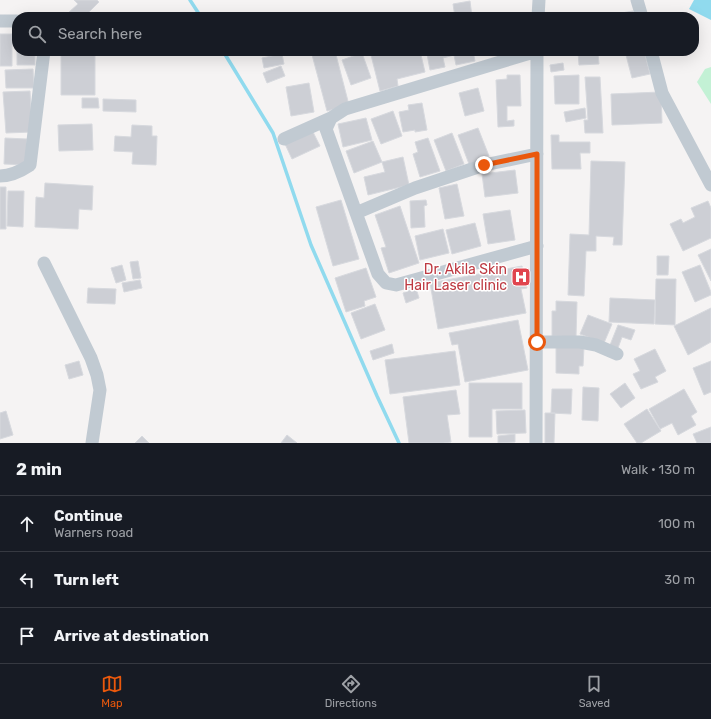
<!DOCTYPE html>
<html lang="en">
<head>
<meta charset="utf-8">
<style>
	:root { --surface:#171b24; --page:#20242c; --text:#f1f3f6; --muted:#9ea1a6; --line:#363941; --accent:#ea580c }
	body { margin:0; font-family:Rubik,sans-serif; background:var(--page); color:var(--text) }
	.stop { position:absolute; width:12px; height:12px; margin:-9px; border:3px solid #ea580c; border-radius:50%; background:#fff }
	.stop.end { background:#ea580c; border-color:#fff; box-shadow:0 1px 4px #0008 }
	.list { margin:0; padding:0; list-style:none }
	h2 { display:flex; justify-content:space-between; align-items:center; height:52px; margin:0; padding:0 16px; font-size:17px }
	h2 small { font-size:13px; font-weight:400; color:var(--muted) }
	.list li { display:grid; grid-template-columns:26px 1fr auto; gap:12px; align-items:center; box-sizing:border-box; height:56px; padding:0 16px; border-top:1px solid var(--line) }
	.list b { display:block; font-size:15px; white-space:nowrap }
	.list p { margin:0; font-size:13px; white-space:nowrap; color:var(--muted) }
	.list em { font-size:13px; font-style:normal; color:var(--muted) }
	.icon { flex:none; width:22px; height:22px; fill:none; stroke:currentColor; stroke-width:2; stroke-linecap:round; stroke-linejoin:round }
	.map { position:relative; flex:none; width:711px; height:443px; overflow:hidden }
	.search { position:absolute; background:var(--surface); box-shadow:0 4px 16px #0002; left:12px; right:12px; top:12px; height:44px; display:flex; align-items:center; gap:10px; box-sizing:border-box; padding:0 14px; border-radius:16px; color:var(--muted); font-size:15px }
	.sheet { height:220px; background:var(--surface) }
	nav { display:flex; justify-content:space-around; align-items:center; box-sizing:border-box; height:56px; border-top:1px solid var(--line); background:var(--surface); font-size:11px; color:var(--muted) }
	nav a { display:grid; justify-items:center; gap:2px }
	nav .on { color:var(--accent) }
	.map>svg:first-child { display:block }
</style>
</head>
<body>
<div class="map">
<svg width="711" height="443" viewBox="0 0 711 443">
	<rect width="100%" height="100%" fill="#f5f3f3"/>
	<path fill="#c3f1d5" d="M711 67V104L697 82 705 69Z"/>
	<path fill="#90daee" d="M694 0H711V20L689 9Z"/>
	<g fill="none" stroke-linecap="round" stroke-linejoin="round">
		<path stroke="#90daee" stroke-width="3.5" d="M190 0 201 17
			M223 51 273 133 311 245 377 396 399 443"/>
	</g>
	<path fill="#cdcfd5" stroke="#d7d9de" d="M74 0H97L99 2 84 17H71L68 13 78 4Z
		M470 1 472 17H455L453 4Z
		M633 11 634 17H604V16Z
		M0 34H12V66H0Z
		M17 47V51H35V65H17Z
		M61 51H95V95H61Z
		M311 51H335L349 105 327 111Z
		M370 51H420L425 72 397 79 398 86 380 91Z
		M432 51H473L475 61 456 65 454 55 443 58 445 67 430 70 427 54 433 53Z
		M482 51H499V54L482 55Z
		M568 51H600L601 53H598L599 64 579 65 578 52 568 53Z
		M644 51 650 74 632 78 626 55Z
		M362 53 371 78 351 85 342 60Z
		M282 54 284 64 264 68 262 58Z
		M563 63 564 70 551 72 550 65Z
		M281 66 285 76 267 83 263 73Z
		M33 69 34 88H6L5 70Z
		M507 75H520L521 106H507V121L514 120V126L498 127 496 80 507 79Z
		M579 75V104H555L554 76Z
		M585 77H600L603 133H585L584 120H588Z
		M309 83 314 112 291 116 286 87Z
		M478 88 484 111 465 116 459 93Z
		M30 91 32 132 6 133 3 92Z
		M661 92 662 123 612 125 611 94Z
		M82 98H98L99 108H82Z
		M103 99 136 100V112L103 111Z
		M422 103 427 130 415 132V130L403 132 399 112 409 110 408 105Z
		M585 108 586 118 566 122 564 112Z
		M393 111 402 136 381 144 371 119Z
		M366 118 372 140 343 147 338 124Z
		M92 124 93 150 59 151 58 125Z
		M132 125 152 126V136H157L156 165 132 164 133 152 114 151 115 136 131 137Z
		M478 128 489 156 469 164 458 135Z
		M313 132 320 146 292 159 285 144Z
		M452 133 464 164 446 171 434 140Z
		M551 135H559V142H590V153H580L581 169H552Z
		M5 138 27 139 26 165 4 164Z
		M428 138 440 171 420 177 413 154 418 152 415 142Z
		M373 141 382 162 354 173 346 151Z
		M403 157 409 185 368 195 364 177 385 172 382 162Z
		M591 161 625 162 622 245H613L614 237 596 236V251H586L584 296 568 295 570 234 589 235Z
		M515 170 518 193 485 197 482 174Z
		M45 183 93 186 92 210 79 209 78 229 35 227 36 197 44 198Z
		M457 184 464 216 445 219 439 188Z
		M0 187H6V229H0Z
		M8 191H24L23 227 7 226Z
		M341 200 359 259 333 266 316 207Z
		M426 200 427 205 424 206 425 227 411 228 410 201Z
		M708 201 711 208V238L683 251 670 224 681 219 683 223 695 217 691 208Z
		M400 206 419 263 389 273 381 248 386 247 375 215Z
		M510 210 515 240 488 244 483 214Z
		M475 223 481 246 452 254 446 230Z
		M443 229 449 253 420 260 415 236Z
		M711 249V281L698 255Z
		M657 256H669L668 275H657Z
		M138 261 141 278 133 279 130 262Z
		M122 265 126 280 116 283 111 268Z
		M700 265 711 292V295L695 302 682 272Z
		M522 266 527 288 521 289 526 313 438 329 430 283Z
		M366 268 376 297 364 301 365 306 346 312 335 278Z
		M656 279H676L675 325 655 324Z
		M140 280 142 288 124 292 122 283Z
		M88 288 116 289 115 304 87 303Z
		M416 288 419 298 406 303 403 293Z
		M610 298 655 300 654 324 609 322Z
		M556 301 577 302 576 337 552 336V311H556Z
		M375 304 385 330 361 339 351 313Z
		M711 308V342L688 355 674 326Z
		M588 315 612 324 604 343 580 334Z
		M518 320 528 370 465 382 458 344 452 345 449 333Z
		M618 325 635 330 631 340 622 337 618 348 610 345Z
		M392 344 394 353 373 360 370 351Z
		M556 346 584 347 583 366H579V374L556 373Z
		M655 349 666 371 655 377 658 382 641 389 633 374 640 371 634 359Z
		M455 351 460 385 390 394 385 360Z
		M79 361 83 375 69 379 65 365Z
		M711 361V392L704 395 693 368Z
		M469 383H522V409H492V437H469Z
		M625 383 635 398 621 408 610 394Z
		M583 387 599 388 598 421 582 420Z
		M552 389H572L571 414 551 413Z
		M684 389 697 412 691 416 696 425 678 435 672 423 660 429 649 409Z
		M456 390 460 414 447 415 451 442 443 443H409L403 397Z
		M647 409 661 431 641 443H637L624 424Z
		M525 410 526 433 497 434 496 411Z
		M6 411 13 435 0 439V413Z
		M545 413H555L554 443H545Z
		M711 427V443H697L693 434Z
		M515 434V442L498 443V436Z
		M287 435 297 443H281Z
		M142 436 149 443H135Z"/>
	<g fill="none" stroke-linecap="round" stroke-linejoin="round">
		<path stroke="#c1cad2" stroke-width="13" d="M637 0 642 17
			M538 17 539 0
			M0 21H17
			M651 51 662 93 711 185
			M284 139 331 118
			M0 176C11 176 21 171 30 165L44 51
			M356 213 415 188 484 165 537 154
			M537 246 396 285 386 283 378 274 326 129 331 118 345 109 537 51
			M44 263 91 358 97 375 100 390 92 443
			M537 342H580L596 345 617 354
			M536 443 537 51"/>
	</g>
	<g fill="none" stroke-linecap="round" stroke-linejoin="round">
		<path stroke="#ea580c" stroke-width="5" d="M484 165 537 154V342"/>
	</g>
	<defs>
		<symbol id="hospital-square" viewBox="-11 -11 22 22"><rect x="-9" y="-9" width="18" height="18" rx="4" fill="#e0444e" stroke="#fff"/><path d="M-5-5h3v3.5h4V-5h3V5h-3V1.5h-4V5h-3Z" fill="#fff"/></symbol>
	</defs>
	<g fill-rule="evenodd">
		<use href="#hospital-square" x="510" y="266" width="22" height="22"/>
	</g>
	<g text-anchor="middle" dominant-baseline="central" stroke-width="3" stroke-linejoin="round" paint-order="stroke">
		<g font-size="14" fill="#be3a42" stroke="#fff" text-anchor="end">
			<text x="507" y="269">Dr. Akila Skin<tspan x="507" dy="16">Hair Laser clinic</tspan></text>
		</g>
	</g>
</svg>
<div class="stop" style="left:537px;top:342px"></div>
<div class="stop end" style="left:484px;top:165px"></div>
<div class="search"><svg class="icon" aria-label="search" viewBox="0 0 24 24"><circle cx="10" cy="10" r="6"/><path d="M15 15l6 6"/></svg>Search here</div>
</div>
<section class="sheet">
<h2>2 min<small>Walk · 130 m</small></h2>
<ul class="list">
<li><svg class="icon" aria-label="ahead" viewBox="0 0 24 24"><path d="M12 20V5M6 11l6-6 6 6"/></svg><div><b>Continue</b><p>Warners road</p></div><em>100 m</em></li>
<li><svg class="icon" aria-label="left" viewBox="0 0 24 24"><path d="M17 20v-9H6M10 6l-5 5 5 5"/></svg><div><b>Turn left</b></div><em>30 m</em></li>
<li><svg class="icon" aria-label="arrive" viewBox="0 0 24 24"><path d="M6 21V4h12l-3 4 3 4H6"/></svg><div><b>Arrive at destination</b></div></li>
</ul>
</section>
<nav>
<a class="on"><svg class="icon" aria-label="map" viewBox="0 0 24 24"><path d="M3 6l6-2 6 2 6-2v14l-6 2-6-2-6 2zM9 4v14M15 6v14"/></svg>Map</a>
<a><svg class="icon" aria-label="directions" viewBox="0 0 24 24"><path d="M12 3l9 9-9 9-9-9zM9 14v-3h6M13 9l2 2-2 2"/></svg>Directions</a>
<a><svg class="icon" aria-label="saved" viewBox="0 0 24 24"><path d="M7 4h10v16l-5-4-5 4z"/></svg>Saved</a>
</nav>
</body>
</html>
